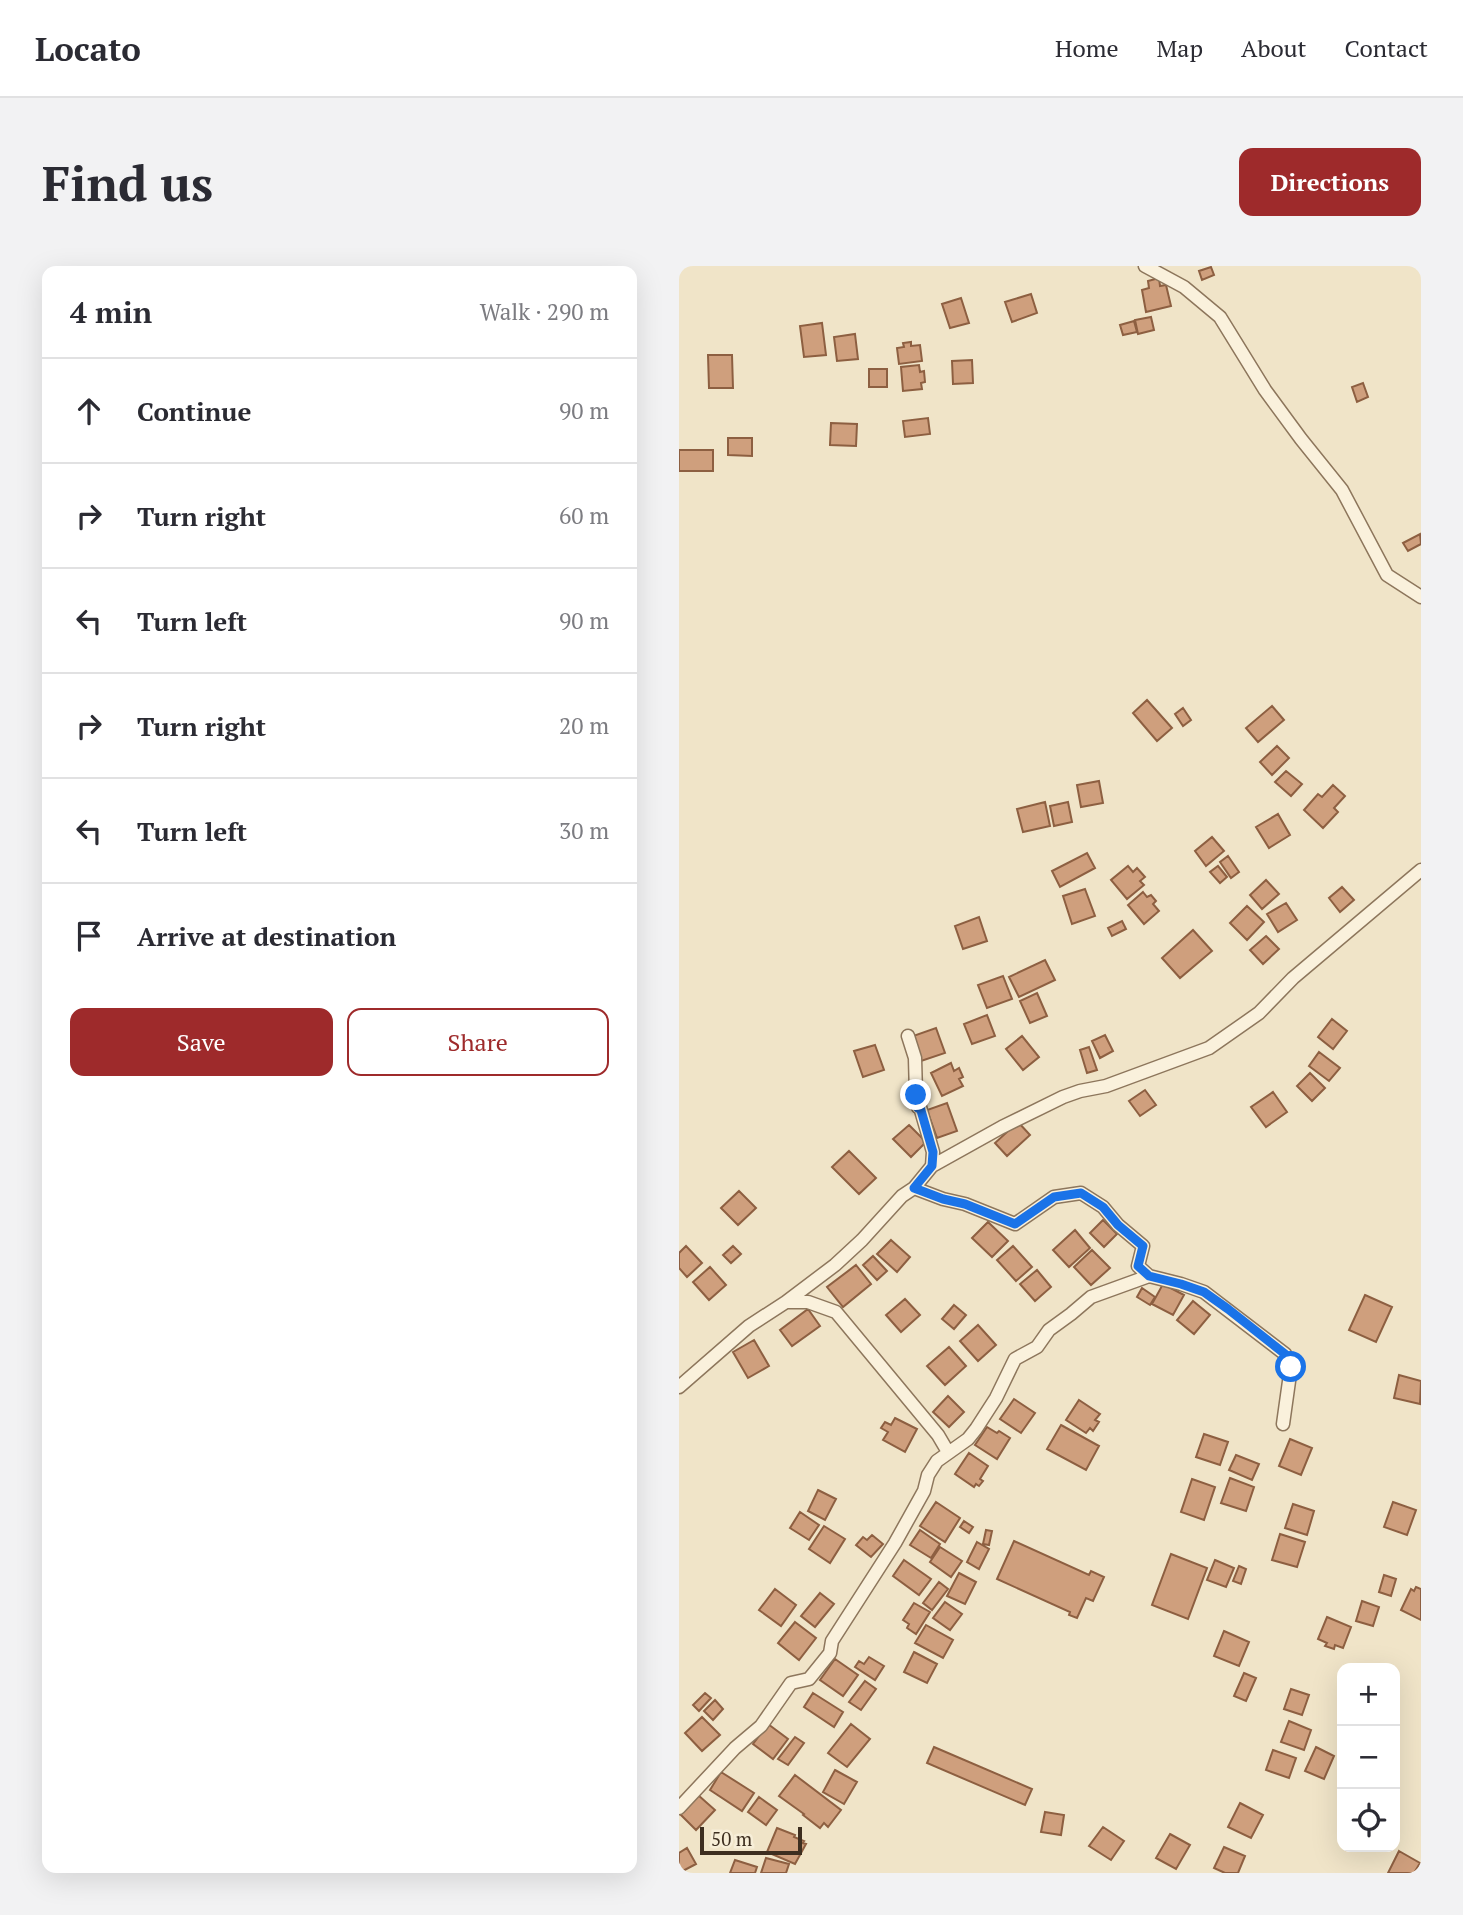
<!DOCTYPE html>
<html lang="en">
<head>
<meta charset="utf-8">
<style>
	:root { --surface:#fff; --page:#f2f2f3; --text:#2b2b33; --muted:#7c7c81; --line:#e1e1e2; --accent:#9e2a2b }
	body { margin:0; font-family:"PT Serif",serif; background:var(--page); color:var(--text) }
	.controls { position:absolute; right:21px; bottom:21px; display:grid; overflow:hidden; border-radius:14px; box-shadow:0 7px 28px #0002 }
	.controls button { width:63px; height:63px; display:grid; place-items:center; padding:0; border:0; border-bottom:2px solid var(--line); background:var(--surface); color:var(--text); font:35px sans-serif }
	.scale { position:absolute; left:21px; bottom:18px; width:102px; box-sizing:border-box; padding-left:7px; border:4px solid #3d2e20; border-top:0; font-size:19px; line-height:24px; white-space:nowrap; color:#3d2e20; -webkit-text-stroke:5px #f7eed8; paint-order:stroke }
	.stop { position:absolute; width:21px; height:21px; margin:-16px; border:5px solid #1a73e8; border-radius:50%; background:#fff }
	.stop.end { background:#1a73e8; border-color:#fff; box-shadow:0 2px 7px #0008 }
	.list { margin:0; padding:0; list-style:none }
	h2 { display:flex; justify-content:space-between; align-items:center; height:91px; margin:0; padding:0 28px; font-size:30px }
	h2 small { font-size:23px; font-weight:400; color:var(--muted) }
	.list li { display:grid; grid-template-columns:46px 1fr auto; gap:21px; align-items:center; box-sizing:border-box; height:105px; padding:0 28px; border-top:2px solid var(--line) }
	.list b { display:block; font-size:26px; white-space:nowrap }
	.list em { font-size:23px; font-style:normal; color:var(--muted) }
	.actions { display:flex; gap:14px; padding:21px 28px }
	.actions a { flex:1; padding:16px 0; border:2px solid var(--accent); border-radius:14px; text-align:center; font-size:24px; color:var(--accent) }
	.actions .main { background:var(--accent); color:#fff }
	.icon { flex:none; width:38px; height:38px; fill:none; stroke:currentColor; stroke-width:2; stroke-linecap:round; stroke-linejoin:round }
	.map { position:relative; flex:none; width:742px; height:1607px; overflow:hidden; border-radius:14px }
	header { display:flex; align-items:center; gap:42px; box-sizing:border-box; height:98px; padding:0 35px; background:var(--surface); border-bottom:2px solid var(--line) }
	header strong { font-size:33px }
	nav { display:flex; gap:38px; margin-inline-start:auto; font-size:24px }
	.intro { display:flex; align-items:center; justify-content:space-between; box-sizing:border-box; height:168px; padding:0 42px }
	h1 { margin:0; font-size:49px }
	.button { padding:18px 32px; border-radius:14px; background:var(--accent); color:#fff; font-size:24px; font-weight:700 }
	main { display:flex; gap:42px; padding:0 42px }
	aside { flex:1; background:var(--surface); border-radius:14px; box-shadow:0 7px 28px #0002 }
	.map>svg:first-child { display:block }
</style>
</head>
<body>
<header>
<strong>Locato</strong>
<nav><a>Home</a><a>Map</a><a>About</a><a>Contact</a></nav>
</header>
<div class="intro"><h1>Find us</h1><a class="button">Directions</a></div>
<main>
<aside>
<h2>4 min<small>Walk · 290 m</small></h2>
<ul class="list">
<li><svg class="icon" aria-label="ahead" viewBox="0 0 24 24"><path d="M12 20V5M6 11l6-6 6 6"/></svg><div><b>Continue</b></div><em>90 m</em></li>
<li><svg class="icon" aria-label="right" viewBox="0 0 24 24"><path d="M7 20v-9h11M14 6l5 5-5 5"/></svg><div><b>Turn right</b></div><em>60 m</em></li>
<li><svg class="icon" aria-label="left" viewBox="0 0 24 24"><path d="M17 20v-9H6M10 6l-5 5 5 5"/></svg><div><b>Turn left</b></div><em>90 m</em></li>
<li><svg class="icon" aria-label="right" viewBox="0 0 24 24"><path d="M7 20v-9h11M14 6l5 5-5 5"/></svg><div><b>Turn right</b></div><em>20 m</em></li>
<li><svg class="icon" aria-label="left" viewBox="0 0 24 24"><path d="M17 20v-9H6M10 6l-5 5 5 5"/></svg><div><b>Turn left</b></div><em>30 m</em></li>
<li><svg class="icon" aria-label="arrive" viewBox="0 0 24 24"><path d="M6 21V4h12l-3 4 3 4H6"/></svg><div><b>Arrive at destination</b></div></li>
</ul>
<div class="actions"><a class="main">Save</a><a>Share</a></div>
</aside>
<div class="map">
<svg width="742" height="1607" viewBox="0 0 742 1607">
	<rect width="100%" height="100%" fill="#f0e4c8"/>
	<path fill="#cf9f7d" stroke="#8d5f41" stroke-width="2" d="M532 1 535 9 523 14 520 5Z
		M480 12 481 20 487 19 492 40 467 46 463 24 470 22 469 15Z
		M352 28 358 47 333 56 326 36Z
		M282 32 290 57 271 62 263 38Z
		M472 51 475 64 459 68 456 54Z
		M455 55 458 66 444 69 441 59Z
		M143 57 147 89 125 91 121 60Z
		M176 68 179 93 158 95 155 71Z
		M232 76V80L241 79 243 95 220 98 218 82 225 81 224 77Z
		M29 89H53L54 122H30Z
		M293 94 294 117 274 118 273 95Z
		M240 99 241 106 245 105 246 116 242 117 243 123 224 125 222 101Z
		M190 103H208V121H190Z
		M684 117 689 131 678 136 673 121Z
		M249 152 251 168 226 171 224 155Z
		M152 157 178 158 177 180 151 179Z
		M49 172H73V190L49 189Z
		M0 184H34V205H0Z
		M741 268 742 278 729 285 724 277Z
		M468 434 493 462 478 475 454 447Z
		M593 440 605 454 579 476 567 462Z
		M504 442 512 454 504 460 496 448Z
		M598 480 610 492 593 509 581 496Z
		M607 505 623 518 612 530 596 516Z
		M420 515 424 537 402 541 398 519Z
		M654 519 666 530 655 542 659 546 644 562 625 544 639 528 643 531Z
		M366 536 371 560 344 566 338 543Z
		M389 536 393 556 375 560 371 540Z
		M599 548 611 569 590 582 577 561Z
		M533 571 545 585 527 600 516 585Z
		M408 587 416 602 381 621 373 605Z
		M549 590 560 606 552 612 541 596Z
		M449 600 454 606 458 602 466 611 461 615 465 619 448 633 432 614Z
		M539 600 548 611 541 617 531 606Z
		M587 614 600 628 583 643 571 629Z
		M663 621 675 634 661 646 650 632Z
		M406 623 416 650 393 658 384 630Z
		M464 626 468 631 472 629 477 635 474 638 480 645 465 658 449 639Z
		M607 637 618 654 599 666 588 648Z
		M568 640 585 656 568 674 551 657Z
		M300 651 308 675 284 683 276 660Z
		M443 655 447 663 433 670 429 662Z
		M514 664 533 685 501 712 483 692Z
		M587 670 600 683 584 698 571 684Z
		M366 694 376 714 340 731 330 711Z
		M324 710 333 733 308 742 299 719Z
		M358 727 368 750 351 757 341 735Z
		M308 749 316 770 293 778 285 758Z
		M653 753 668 765 654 783 639 771Z
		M257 762 266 787 242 795 234 770Z
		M426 769 434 785 421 792 413 775Z
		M343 770 360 791 344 804 327 783Z
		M196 779 205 804 184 811 175 785Z
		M410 781 418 804 408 807 401 784Z
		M640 786 661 802 650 815 630 800Z
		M272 797 275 805 280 802 284 811 280 813 284 820 263 830 252 807Z
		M631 807 646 822 633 835 618 820Z
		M466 824 477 839 461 850 450 835Z
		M594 826 608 846 587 861 572 841Z
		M268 837 278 865 258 872 248 844Z
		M339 856 351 869 328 890 316 877Z
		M230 859 247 876 232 891 214 873Z
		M170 885 197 912 180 928 153 901Z
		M60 925 77 942 59 959 42 942Z
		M424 954 438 968 425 981 411 967Z
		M309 956 329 975 313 991 293 972Z
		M396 964 411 982 390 1001 374 984Z
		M212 974 231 991 218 1006 198 988Z
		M7 980 23 997 8 1011 0 1002V987Z
		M54 980 62 988 52 997 44 989Z
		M334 980 353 1001 337 1015 318 994Z
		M413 984 431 1002 412 1019 395 1001Z
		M194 990 208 1005 198 1014 184 999Z
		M177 999 192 1018 164 1041 148 1021Z
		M31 1001 47 1019 30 1034 14 1016Z
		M358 1004 372 1021 356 1035 341 1018Z
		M484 1018 505 1029 494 1049 473 1038Z
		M463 1022 476 1031 471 1039 458 1031Z
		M686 1029 713 1041 697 1076 670 1064Z
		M226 1033 241 1049 222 1066 207 1049Z
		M514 1035 531 1049 515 1068 498 1054Z
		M275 1039 287 1049 275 1063 263 1053Z
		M129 1043 141 1060 113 1080 101 1064Z
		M299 1059 317 1079 299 1095 281 1075Z
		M75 1074 90 1100 69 1112 54 1086Z
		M270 1081 287 1100 266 1119 248 1100Z
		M720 1109 742 1115 741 1138 715 1132Z
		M269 1130 285 1146 270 1161 254 1146Z
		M335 1133 356 1147 342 1167 321 1153Z
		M400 1134 421 1148 416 1154 420 1156 414 1165 411 1162 407 1167 387 1154Z
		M216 1152 238 1163 226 1186 204 1174 209 1166 202 1162 206 1156 212 1159Z
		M382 1159 420 1180 407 1204 368 1183Z
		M308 1161 318 1167 320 1165 331 1172 318 1193 296 1179Z
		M525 1168 549 1176 541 1199 517 1191Z
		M611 1173 633 1182 622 1209 600 1200Z
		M290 1187 309 1200 301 1213 304 1215 300 1220 297 1218 295 1221 276 1208Z
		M557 1189 580 1198 573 1214 550 1204Z
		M551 1212 575 1221 567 1245 542 1237Z
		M513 1213 536 1221 525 1254 502 1246Z
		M139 1224 157 1233 146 1254 129 1245Z
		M257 1236 281 1252 266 1276 241 1260Z
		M714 1236 737 1244 728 1269 705 1261Z
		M614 1238 635 1245 628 1269 606 1262Z
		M121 1246 140 1259 130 1274 111 1262Z
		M285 1255 294 1261 290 1267 281 1261Z
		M145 1260 166 1273 151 1297 130 1283Z
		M241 1264 261 1278 252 1292 231 1279Z
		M307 1264 313 1265 310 1279 304 1278Z
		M601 1268 626 1276 618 1301 593 1294Z
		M193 1269 204 1278 192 1291 177 1279 184 1271 188 1274Z
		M335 1275 410 1309 412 1305 425 1311 414 1335 407 1332 398 1352 390 1349 391 1346 318 1313Z
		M298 1276 310 1283 300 1303 288 1296Z
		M261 1281 283 1295 272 1311 251 1296Z
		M492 1288 528 1302 509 1353 473 1339Z
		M225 1294 252 1313 240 1329 214 1310Z
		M536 1294 555 1302 547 1321 528 1314Z
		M560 1300 567 1303 562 1318 554 1315Z
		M280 1307 297 1316 286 1338 268 1330Z
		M705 1309 717 1313 712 1330 700 1326Z
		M260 1316 269 1323 253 1344 244 1337Z
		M737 1321 742 1323V1354L722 1344 732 1323 735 1325Z
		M96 1323 117 1339 102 1360 80 1344Z
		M141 1327 155 1338 136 1361 122 1350Z
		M683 1335 700 1341 694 1360 677 1355Z
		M266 1336 283 1348 271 1364 254 1352Z
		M235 1337 251 1346 237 1368 228 1362 230 1358 224 1354Z
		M648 1351 672 1361 664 1382 656 1379 655 1383 646 1380 648 1377 639 1373Z
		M116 1356 137 1372 120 1394 99 1377Z
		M247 1359 274 1374 264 1392 236 1377Z
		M545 1365 570 1376 560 1400 535 1390Z
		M235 1386 258 1398 248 1417 225 1406Z
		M190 1391 205 1400 196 1414 176 1401 180 1395 185 1398Z
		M156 1393 179 1409 164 1430 141 1414Z
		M565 1407 577 1412 567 1435 555 1430Z
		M186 1415 197 1423 182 1444 170 1436Z
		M612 1423 630 1429 623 1449 605 1443Z
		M26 1427 32 1432 20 1445 14 1439Z
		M134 1427 164 1446 155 1461 125 1441Z
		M36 1434 44 1443 34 1454 25 1445Z
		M23 1451 41 1469 23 1485 6 1467Z
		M610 1455 632 1464 625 1484 602 1476Z
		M89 1458 109 1473 94 1493 74 1478Z
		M172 1458 191 1473 168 1501 149 1487Z
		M116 1471 125 1477 109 1499 99 1493Z
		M255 1481 353 1523 346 1539 248 1497Z
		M637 1481 655 1490 645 1513 626 1505Z
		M594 1484 617 1492 610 1512 587 1504Z
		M156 1504 178 1516 165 1538 144 1526Z
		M42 1506 75 1527 63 1545 31 1524Z
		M116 1509 162 1544 149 1561 145 1557 141 1562 124 1549 125 1548 100 1530Z
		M19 1529 36 1544 17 1564 1 1548Z
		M80 1531 98 1544 87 1559 69 1546Z
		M561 1537 584 1549 572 1572 549 1561Z
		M366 1546 385 1549 382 1569 362 1566Z
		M424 1561 445 1575 432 1594 410 1580Z
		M98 1562 116 1569 115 1571 125 1575 123 1577 127 1578 116 1598 88 1586Z
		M491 1568 511 1579 497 1603 477 1592Z
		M545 1581 566 1590 559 1607H546L535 1602Z
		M8 1582 17 1598 0 1607V1587Z
		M720 1585 741 1597 735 1607H709Z
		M87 1592 110 1598 107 1607H82Z
		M56 1594 78 1601 76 1607H51Z"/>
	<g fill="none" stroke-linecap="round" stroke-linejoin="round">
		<defs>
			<path id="street" d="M466 0 505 21 541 51 586 124 622 173 663 224 708 309 742 331
				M229 770 236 792 237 829 239 841H241L254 886 253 900
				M235 922 264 933 286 938 336 958 375 931 402 927 424 941 439 959 464 980 459 1000 470 1010 502 1018 525 1026 606 1088 612 1101 604 1158
				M107 1036H129L157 1046 259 1169 269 1186
				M0 1121 70 1060 107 1036 156 999 183 974 223 930 235 922 253 900 323 861 384 831 401 825 427 820 530 782 580 747 614 712 742 604
				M0 1542 56 1482 82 1460 112 1417 130 1413 151 1387 153 1375 216 1277 245 1225 249 1209 258 1195 289 1173 297 1163 317 1132 336 1093 358 1081 370 1064 392 1048 412 1031 470 1010"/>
		</defs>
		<use href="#street" stroke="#8d765c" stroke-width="15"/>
		<use href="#street" stroke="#faf1dc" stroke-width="12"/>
	</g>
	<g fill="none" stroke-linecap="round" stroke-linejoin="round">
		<path stroke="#1a73e8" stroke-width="9" d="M237 829 239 842 241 841 254 886 253 900 235 922 264 933 286 938 336 958 375 931 402 927 424 941 439 959 464 980 459 1000 470 1010 502 1018 525 1026 549 1043 606 1088 612 1101"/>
	</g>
</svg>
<div class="controls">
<button>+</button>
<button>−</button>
<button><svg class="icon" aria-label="locate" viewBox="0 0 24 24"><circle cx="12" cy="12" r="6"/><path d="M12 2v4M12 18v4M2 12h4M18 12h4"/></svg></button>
</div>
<div class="scale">50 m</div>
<div class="stop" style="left:612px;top:1101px"></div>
<div class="stop end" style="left:237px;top:829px"></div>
</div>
</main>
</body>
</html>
